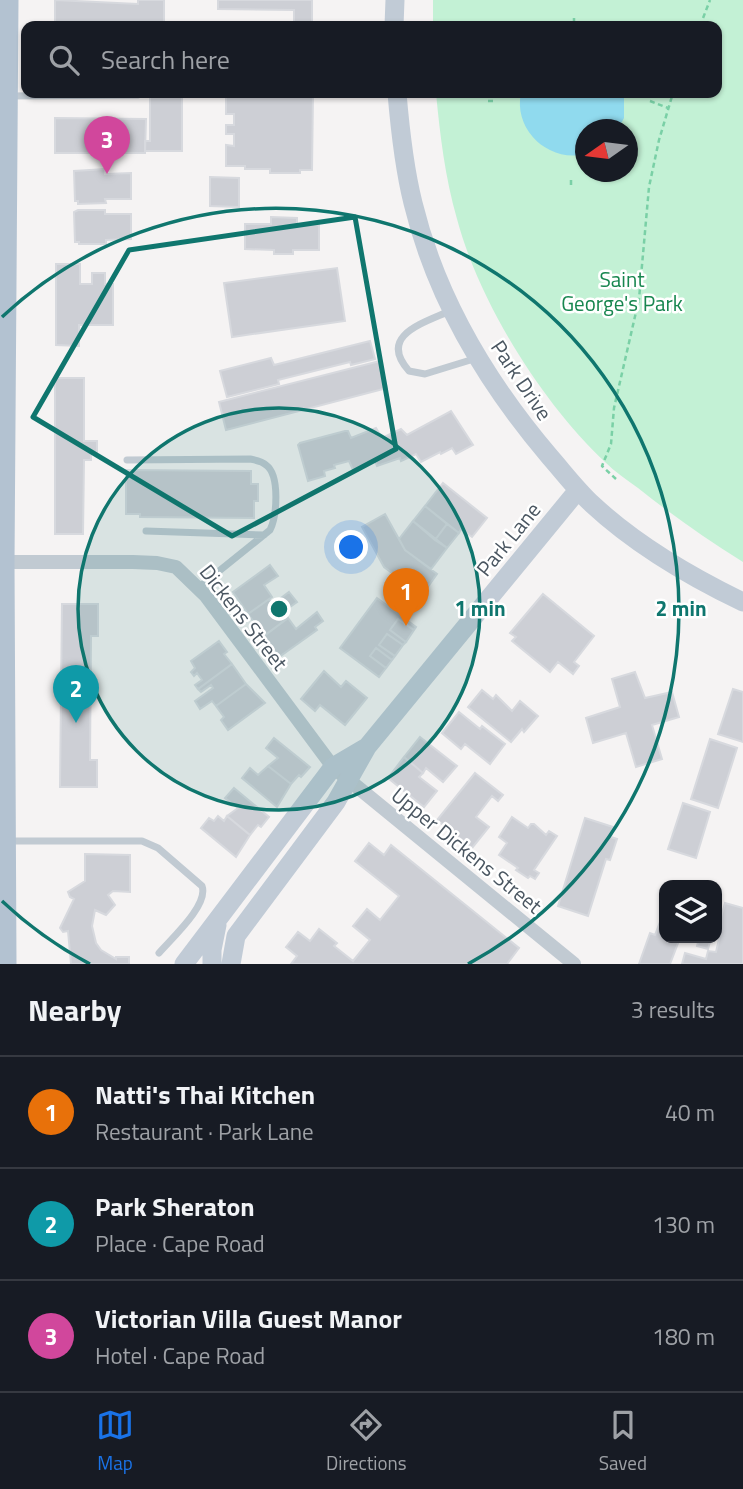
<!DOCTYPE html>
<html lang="en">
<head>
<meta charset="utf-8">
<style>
	:root { --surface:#171b24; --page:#242831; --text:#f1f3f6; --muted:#9ea1a6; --line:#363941; --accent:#1a73e8 }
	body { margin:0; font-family:"Titillium Web",sans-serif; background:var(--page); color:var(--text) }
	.controls { position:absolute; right:21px; bottom:21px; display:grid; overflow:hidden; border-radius:14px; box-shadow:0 2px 5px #0004 }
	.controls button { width:63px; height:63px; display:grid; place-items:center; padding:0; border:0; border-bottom:2px solid var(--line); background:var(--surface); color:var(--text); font:35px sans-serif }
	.compass { position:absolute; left:575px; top:119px; width:63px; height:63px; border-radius:50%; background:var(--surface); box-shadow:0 2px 5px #0004; rotate:256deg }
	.you { position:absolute; left:352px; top:548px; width:24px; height:24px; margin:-18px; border:5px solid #fff; border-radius:50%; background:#1a73e8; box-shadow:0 0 0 10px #1a73e833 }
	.badge { display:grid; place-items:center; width:46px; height:46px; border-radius:50%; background:var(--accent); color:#fff; font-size:23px; font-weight:700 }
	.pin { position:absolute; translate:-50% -58px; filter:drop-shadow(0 2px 4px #0008) }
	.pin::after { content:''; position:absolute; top:37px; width:24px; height:21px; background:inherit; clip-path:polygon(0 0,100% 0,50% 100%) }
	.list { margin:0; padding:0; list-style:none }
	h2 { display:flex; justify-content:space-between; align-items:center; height:91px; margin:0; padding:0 28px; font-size:30px }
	h2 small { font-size:23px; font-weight:400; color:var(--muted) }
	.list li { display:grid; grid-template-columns:46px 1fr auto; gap:21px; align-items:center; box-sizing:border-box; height:112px; padding:0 28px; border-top:2px solid var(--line) }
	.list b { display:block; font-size:26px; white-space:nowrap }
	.list p { margin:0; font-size:23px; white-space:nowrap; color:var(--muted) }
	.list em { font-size:23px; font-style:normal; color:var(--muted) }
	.icon { flex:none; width:38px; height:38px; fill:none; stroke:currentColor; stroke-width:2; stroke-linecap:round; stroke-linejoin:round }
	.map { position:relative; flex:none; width:743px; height:964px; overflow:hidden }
	.search { position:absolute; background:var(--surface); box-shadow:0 2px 5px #0004; left:21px; right:21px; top:21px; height:77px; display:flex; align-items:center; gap:18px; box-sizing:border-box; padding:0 24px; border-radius:14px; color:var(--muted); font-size:26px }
	.sheet { height:427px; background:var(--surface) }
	nav { display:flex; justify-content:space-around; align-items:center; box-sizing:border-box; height:98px; border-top:2px solid var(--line); background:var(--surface); font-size:19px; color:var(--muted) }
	nav a { display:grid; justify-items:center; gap:4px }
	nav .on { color:var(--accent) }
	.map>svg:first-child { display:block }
</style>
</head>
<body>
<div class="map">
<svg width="743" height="964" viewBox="0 0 743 964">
	<rect width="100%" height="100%" fill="#f5f3f3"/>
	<path fill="#c3f1d5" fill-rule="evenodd" d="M433 0H743V562C706 539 672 515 638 488 627 480 615 472 605 462 542 403 479 302 457 219 445 177 440 135 436 93H717V26H433ZM586 130H628V172H586Z"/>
	<path fill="#90daee" d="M521 93H624V118L618 129 586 130 585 154C549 163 513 130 521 93Z"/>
	<path fill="#cdcfd5" stroke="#d7d9de" stroke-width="2" d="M55 0 138 4V0H164V26H55Z
		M218 0H312V26H294V10L218 9Z
		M150 93H182V151H145V141H150Z
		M226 93H313L312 170H300V173H270V169H245V166H226V145L234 146V134H226V125H234V114H226Z
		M55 118 146 119 145 153H55Z
		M105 169V174L131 173V199H105L106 203 78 204V201H75L74 171Z
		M210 177 239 178V207L210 206Z
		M78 210H105V214H131V239L106 240V244H79V242H75L74 212Z
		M271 217 297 218V224L319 225V250H293V254H274V250L245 249V224H271Z
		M56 264H80V284H92V273H105V284H113V325H79V346L56 345Z
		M337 268 345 321 232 337 224 283Z
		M370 341 375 359 351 365 350 362 278 380 279 384 227 397 220 371 271 358 274 365Z
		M380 361 387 388 226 430 219 402Z
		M55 378H84V441H97V454H91V460H84L83 534H55Z
		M451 411 473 445 456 454 452 448 441 454 440 452 421 462 416 454 401 461 400 458 377 466 375 461 353 470 349 461 334 465 335 468 324 471 325 476 308 481 298 445 300 443 345 431H348L351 438 376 428 382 438 401 429 407 435Z
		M126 470 251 471V484H258V501H254V518L140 517V514H126Z
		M443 483 487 518 472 537 461 529 459 533 425 506Z
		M425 506 447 524 435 540 413 521Z
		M385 514 405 550 437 574 422 595 384 567 362 527Z
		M413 521 447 548 431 569 405 550 399 539Z
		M447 524 459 533 447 548 435 540Z
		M270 565 278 576 264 585 272 597 248 614 233 592Z
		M289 592 297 602 283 612 288 618 264 636 248 614 269 599 273 604Z
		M543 594 594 636 574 662 579 666 573 674 558 662 550 672 512 641 516 637 510 633Z
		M377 598 416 627 414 630 398 619 390 630 406 642 403 645 387 634 379 645 395 656 392 660 376 648 370 656 386 668 379 677 340 648Z
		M62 604H98V636H91L90 760H97V787H60Z
		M317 612 323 621 315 627 317 630 279 657 264 636 288 618 296 629Z
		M398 619 414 630 406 642 390 630Z
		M387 634 403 645 395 656 379 645Z
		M219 641 227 652 224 654 232 664 198 689 195 685 202 680 197 673 194 676 191 672 195 668 191 661Z
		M376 648 392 660 386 668 370 656Z
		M232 664 246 684 216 706 212 701 200 709 195 701 213 688 211 685 201 692 198 689Z
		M324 671 341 687 346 681 367 698 345 725 320 705 315 711 301 699Z
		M635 672 645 698 672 692 679 717 652 725 662 759 636 767 626 733 593 743 586 718 620 707 612 679Z
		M246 684 265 703 228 730 221 720 224 717 216 706Z
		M733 689 743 692V742L718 734Z
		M482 690 493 699 496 695 512 711 520 701 538 716 524 732 522 729 511 742 468 707Z
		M459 712 480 729 482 726 505 744 490 764 465 744 461 749 442 733Z
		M420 737 457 766 443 782 426 768 423 773 404 757Z
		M274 738 310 767 301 777 299 775 291 784 268 766 278 758 266 748Z
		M710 739 737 748 718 808 691 799Z
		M404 757 423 773 419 777 437 791 424 807 388 778Z
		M268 766 291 784 277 807 242 778 250 768 258 775Z
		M475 773 503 795 498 801 492 796 476 817 489 827 472 848 437 820Z
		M234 788 269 817 261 827 258 825 250 835 227 816 238 808 225 798Z
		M683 803 710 812 696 858 668 849Z
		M218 816 224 821 227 816 250 835 236 857 201 828 209 818 214 821Z
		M512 817 528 828 531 824H534L546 835 549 831 557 836 534 870 539 873 535 879 530 876 528 878 516 870 518 868 499 855 507 843 499 837Z
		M585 818 613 827 611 837 617 839 610 860 606 859 588 916 558 906Z
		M369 843 384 855 391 845 519 948 507 964H291L297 956 286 947 298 932 310 941 319 929 337 943 334 946 353 961 370 940 353 926 367 909 380 920 399 896 355 861Z
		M85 854 130 855V892L113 891 108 895 115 905 106 915 95 910 92 926 96 943 101 950 116 959V957H129V964H71L68 931 63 932 60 928 74 899 70 897 68 892 85 881Z
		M725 903 743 908V964H682L685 953 706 959 708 951 716 952 719 939 715 938Z
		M660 922 664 923V938H680L670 964H639L650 933 655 935Z
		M699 938H711L708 949 697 946Z"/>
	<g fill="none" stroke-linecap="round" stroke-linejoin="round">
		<path stroke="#7ad0a6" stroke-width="2.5" stroke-dasharray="5 3.5" stroke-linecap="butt" d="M574 18V26
			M700 26 710 0
			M488 101H496
			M650 101 668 108
			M571 180V187
			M616 479 602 466 611 444 614 408 639 299 649 187 659 140 673 93"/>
		<path stroke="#c1cad2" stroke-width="7" d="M8 96 138 95
			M452 310C424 323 377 335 409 371L425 374 477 358
			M127 460 250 459C255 460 262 461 266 465 280 475 277 516 270 530L198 588
			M146 531 264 535
			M9 841H142L158 848 202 886C209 905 171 939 159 953"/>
		<path stroke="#c1cad2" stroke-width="14" d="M0 562H133L157 563 176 567 206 596 333 767 574 964"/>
		<path stroke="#c1cbd6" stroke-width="19" d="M394 26 395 0
			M397 93C400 129 404 167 413 203 436 298 487 383 550 457 564 473 577 490 592 504 636 545 689 576 743 602
			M184 964 333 767 367 747
			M212 964V950L217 925
			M231 964 236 936 336 802 367 747 578 490"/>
		<path stroke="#b3c2d1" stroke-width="21" d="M6 964 4 563 8 0"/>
	</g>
	<path fill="none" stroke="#0f766e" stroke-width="5" stroke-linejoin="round" d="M355 217 396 449 232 536 33 417 129 250Z"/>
	<circle cx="279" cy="609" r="201" fill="#0f766e" fill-opacity=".12"/>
	<g fill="none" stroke="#0f766e" stroke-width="3.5">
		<circle cx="279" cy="609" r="201"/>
		<path d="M90 964A402 402 0 0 1 2 901M2 317A402 402 0 1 1 468 964"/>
	</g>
	<g text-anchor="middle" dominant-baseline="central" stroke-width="5" stroke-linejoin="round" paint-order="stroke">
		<g font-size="21" fill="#17864f" stroke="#fff">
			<text x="622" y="279">Saint<tspan x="622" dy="24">George's Park</tspan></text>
		</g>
		<g font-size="21" fill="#4a5661" stroke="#fff">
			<text transform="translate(522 380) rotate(56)">Park Drive</text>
			<text transform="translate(508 539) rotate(-51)">Park Lane</text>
			<text transform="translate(244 617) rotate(52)">Dickens Street</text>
			<text transform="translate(467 850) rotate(39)">Upper Dickens Street</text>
		</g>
	</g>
	<circle cx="279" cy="609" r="10" fill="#0f766e" stroke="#fff" stroke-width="3.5"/>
	<g font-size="21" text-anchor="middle" font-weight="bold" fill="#0f766e" stroke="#fff" stroke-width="5" stroke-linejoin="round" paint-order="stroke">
		<text x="480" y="616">1 min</text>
		<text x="681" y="616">2 min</text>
	</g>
</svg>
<div class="controls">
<button><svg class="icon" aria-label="layers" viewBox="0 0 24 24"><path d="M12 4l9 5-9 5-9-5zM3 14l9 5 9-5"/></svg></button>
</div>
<svg class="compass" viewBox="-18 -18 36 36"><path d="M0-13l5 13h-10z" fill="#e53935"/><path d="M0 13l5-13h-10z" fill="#9ea1a6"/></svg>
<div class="you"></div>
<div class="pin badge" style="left:406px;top:626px;background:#e8710a">1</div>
<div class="pin badge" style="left:76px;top:723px;background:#0f9aa8">2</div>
<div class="pin badge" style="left:107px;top:174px;background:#d1479c">3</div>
<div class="search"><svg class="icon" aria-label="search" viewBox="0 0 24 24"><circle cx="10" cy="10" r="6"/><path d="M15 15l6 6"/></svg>Search here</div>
</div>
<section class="sheet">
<h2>Nearby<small>3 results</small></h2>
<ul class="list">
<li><span class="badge" style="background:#e8710a">1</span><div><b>Natti's Thai Kitchen</b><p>Restaurant · Park Lane</p></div><em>40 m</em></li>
<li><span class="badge" style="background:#0f9aa8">2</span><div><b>Park Sheraton</b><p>Place · Cape Road</p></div><em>130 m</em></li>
<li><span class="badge" style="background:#d1479c">3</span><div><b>Victorian Villa Guest Manor</b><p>Hotel · Cape Road</p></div><em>180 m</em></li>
</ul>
</section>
<nav>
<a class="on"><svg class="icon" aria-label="map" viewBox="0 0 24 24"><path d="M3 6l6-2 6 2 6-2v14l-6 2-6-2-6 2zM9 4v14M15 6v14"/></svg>Map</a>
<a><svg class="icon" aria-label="directions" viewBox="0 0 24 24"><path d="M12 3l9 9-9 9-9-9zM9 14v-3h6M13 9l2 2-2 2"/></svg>Directions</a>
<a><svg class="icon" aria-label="saved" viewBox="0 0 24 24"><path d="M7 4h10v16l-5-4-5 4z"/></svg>Saved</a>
</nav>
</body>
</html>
